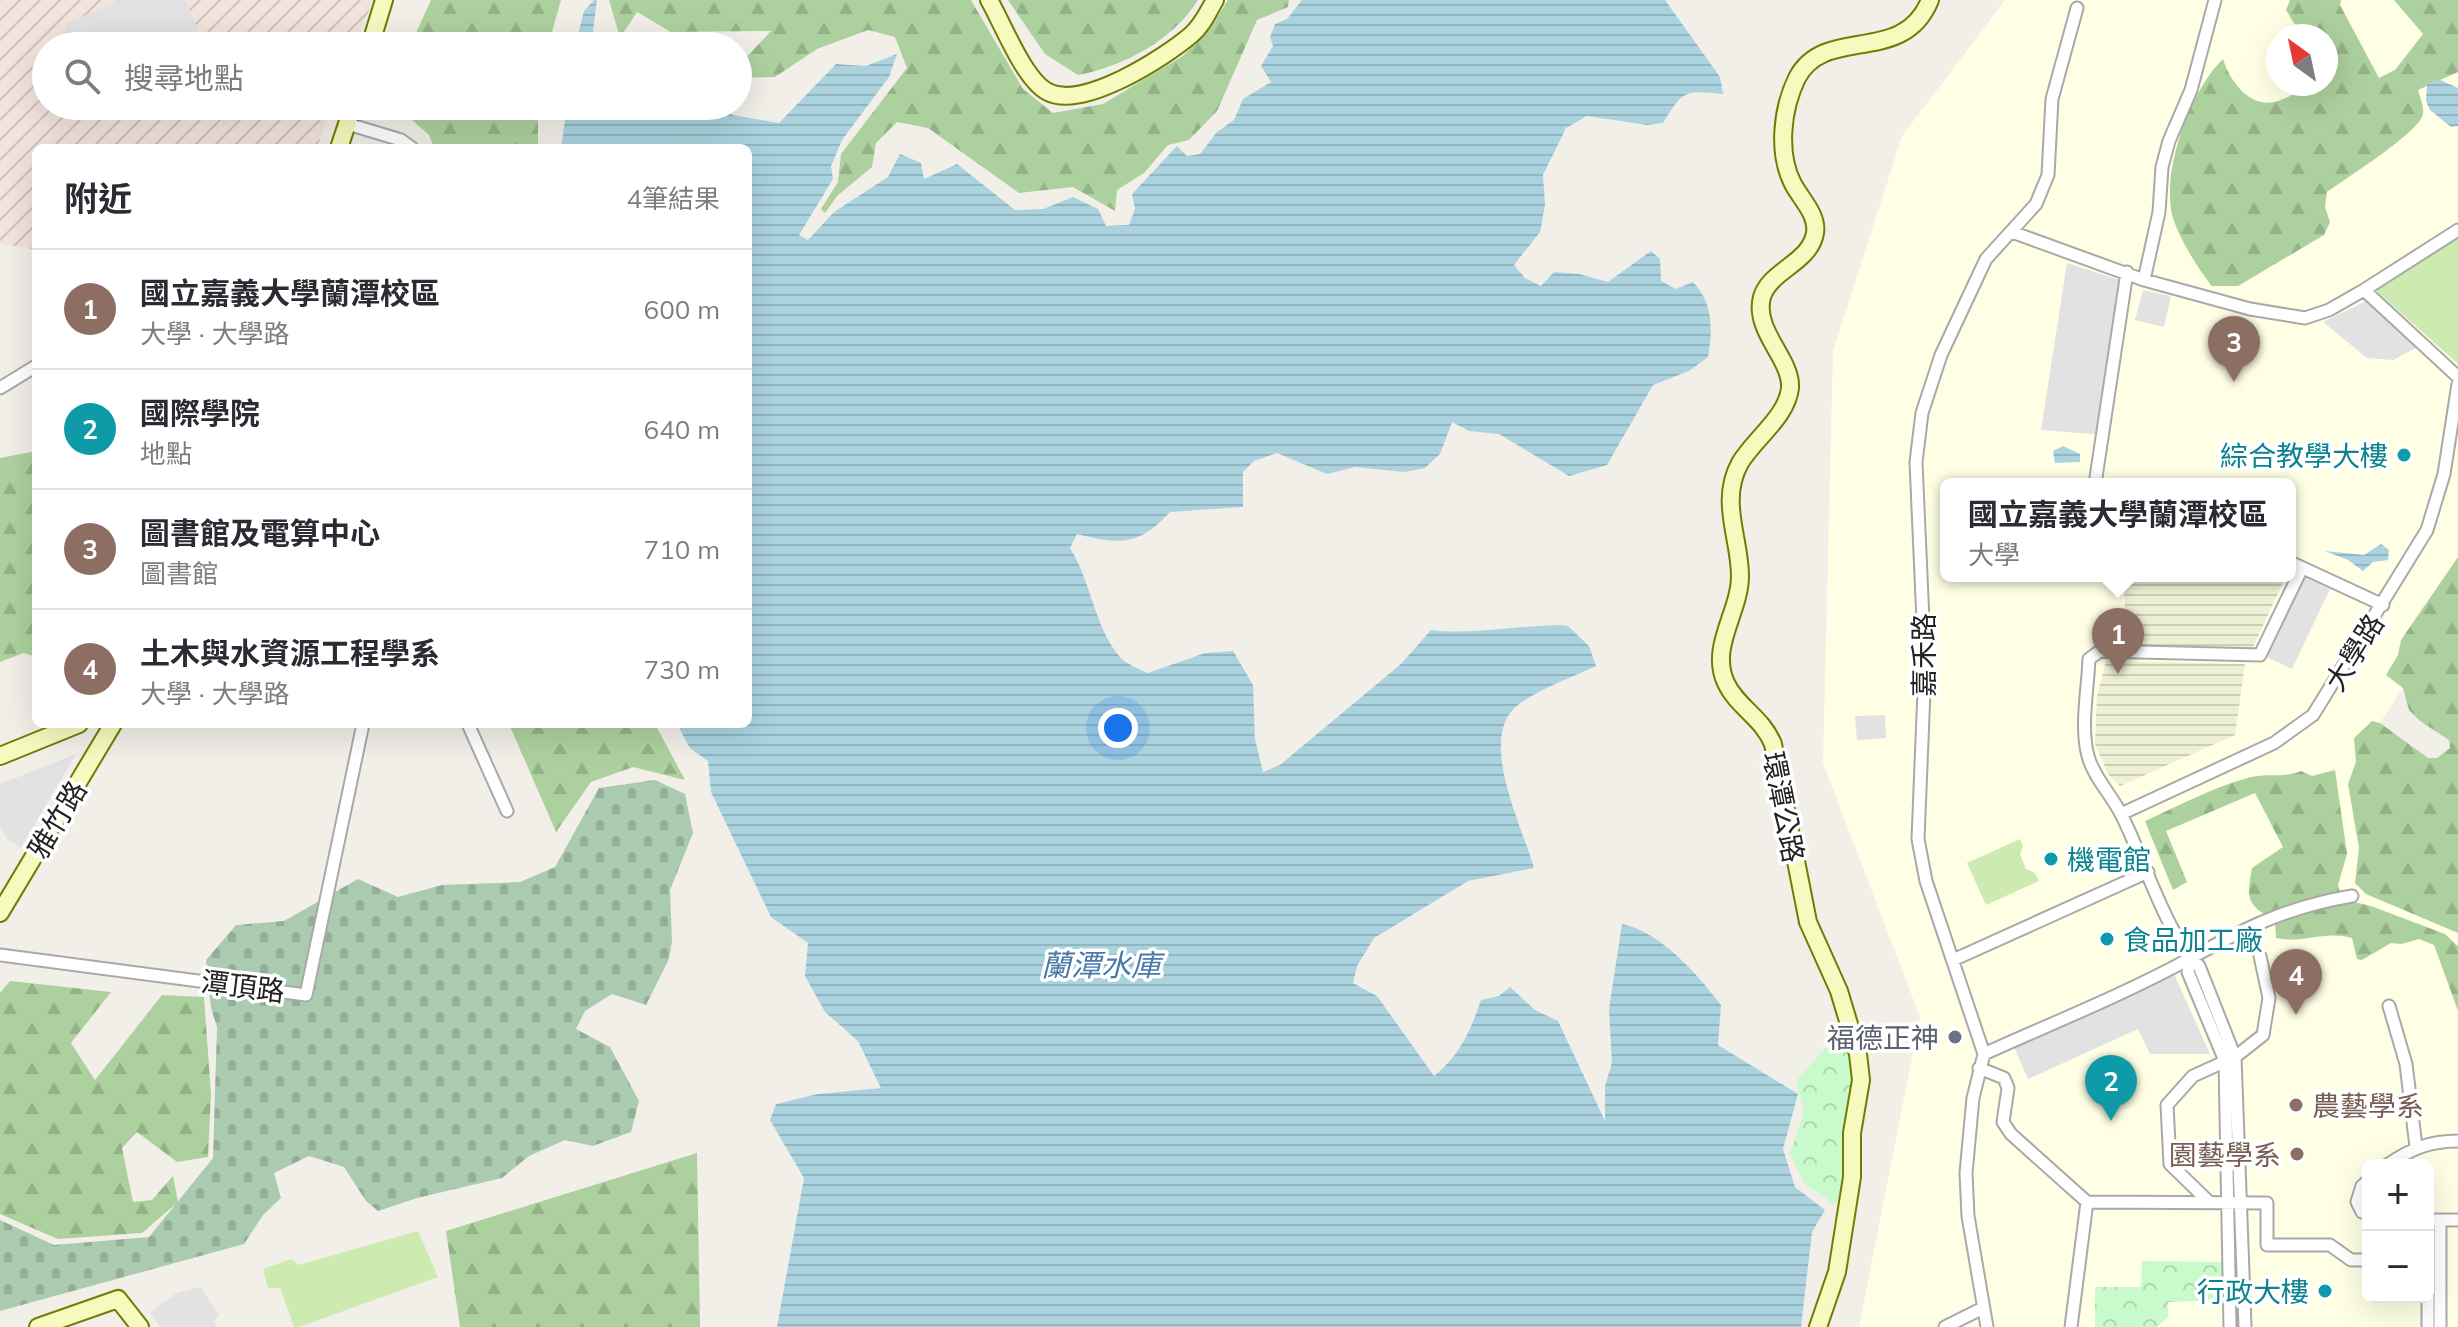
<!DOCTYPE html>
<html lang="zh-TW">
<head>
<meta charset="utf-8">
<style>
	:root { --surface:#fff; --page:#f7f7f7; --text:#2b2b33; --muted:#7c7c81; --line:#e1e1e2; --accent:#0b8043 }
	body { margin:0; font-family:Mulish,"Noto Sans TC",sans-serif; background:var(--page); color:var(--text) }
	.controls { position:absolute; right:24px; bottom:24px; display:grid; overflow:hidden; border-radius:12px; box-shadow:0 8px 32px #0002 }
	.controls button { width:72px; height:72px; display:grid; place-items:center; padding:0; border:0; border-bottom:2px solid var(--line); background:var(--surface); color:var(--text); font:40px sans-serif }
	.compass { position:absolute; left:2266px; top:24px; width:72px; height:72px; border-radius:50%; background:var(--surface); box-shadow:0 8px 32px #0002; rotate:327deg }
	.you { position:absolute; left:1118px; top:728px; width:28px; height:28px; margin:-20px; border:6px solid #fff; border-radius:50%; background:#1a73e8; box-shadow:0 0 0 12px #1a73e833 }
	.badge { display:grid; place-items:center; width:52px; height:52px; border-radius:50%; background:var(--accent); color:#fff; font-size:26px; font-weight:700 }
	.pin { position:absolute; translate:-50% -66px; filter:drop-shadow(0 2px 4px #0008) }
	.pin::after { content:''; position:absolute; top:42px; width:28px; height:24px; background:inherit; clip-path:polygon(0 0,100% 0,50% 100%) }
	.popup { position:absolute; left:1940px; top:478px; width:356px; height:104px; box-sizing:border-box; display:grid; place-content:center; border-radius:12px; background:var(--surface); filter:drop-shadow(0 2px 6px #0005); font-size:26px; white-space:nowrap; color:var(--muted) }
	.popup b { font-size:30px; color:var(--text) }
	.popup::after { content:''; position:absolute; left:50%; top:100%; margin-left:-16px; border:16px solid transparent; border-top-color:var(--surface) }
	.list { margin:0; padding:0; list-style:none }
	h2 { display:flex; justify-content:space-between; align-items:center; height:104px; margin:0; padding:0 32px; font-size:34px }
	h2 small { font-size:26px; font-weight:400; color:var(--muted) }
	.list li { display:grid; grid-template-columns:52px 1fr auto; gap:24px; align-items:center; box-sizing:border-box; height:120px; padding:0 32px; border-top:2px solid var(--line) }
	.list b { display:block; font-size:30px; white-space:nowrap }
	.list p { margin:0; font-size:26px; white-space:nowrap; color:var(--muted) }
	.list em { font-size:26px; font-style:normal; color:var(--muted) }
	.icon { flex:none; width:44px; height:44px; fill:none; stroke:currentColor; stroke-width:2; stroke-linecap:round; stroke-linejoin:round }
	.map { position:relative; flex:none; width:2458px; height:1327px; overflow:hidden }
	.search { position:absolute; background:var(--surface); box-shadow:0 8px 32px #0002; left:32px; top:32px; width:720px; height:88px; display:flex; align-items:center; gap:20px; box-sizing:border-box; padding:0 28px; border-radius:44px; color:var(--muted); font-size:30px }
	.panel { position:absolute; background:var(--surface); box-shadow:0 8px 32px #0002; left:32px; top:144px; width:720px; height:584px; border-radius:12px }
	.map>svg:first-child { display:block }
</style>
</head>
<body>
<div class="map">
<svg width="2458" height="1327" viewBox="0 0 2458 1327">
	<defs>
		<pattern id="military-furrows" width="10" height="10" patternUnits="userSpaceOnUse" patternTransform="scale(2)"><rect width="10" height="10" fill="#f3e3dd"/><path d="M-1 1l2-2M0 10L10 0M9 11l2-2" fill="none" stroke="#d0c2bd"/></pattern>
		<pattern id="farmland-rules" width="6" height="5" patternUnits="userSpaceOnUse" patternTransform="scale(2)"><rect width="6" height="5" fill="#eef0d5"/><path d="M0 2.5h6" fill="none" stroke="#ccceb7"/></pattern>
		<pattern id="forest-firs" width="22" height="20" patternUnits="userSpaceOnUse" patternTransform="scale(2)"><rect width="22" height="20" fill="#add19e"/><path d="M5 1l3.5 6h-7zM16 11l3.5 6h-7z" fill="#95b388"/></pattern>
		<pattern id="cemetery-stones" width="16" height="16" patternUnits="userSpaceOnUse" patternTransform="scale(2)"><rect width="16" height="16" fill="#aacbaf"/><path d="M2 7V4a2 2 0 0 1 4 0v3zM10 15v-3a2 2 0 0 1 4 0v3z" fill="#92ae96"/></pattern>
		<pattern id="park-crowns" width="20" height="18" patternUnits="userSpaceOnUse" patternTransform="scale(2)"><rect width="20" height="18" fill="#c8facc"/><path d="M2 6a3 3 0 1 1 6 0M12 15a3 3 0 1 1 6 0" fill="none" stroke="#acd6af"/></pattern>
		<pattern id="water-rules" width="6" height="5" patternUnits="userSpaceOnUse" patternTransform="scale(2)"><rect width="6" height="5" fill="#aad3df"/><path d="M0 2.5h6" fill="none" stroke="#92b5bf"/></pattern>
	</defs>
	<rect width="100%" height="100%" fill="#f2efe9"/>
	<path fill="#ffffe5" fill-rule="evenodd" d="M2005 0H2458V604L2366 744 2458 915V1327H1859L1920 1017 1823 763 1833 351 1902 136ZM2278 36H2326V84H2278ZM1946 484H2290V576H1946ZM2368 1165H2428V1297H2368Z"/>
	<path fill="url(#military-furrows)" d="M0 0H373L355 46H46V106H332L317 148H36V250L0 243Z"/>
	<path fill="url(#farmland-rules)" d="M2124 576H2286L2251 651 2126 646Z
		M2106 661 2245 664 2235 735 2120 786 2108 774 2095 744 2097 696Z"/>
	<path fill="#cdebb0" d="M2458 234V364L2373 288Z
		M2020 839 2023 846 2020 854 2026 869 2035 873 2039 881 1986 905 1967 863Z
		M418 1231 438 1277 299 1327H294L280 1288H268L263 1269 291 1259 299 1265Z"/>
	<path fill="url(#forest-firs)" d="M431 0H561L548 46H410Z
		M609 0H971L1023 89 1053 113 1103 104 1183 56 1211 27 1228 0H1289L1288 7 1257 20 1217 111 1189 140 1168 145 1144 173 1117 190 1115 211 1073 187 1019 193 928 128 897 122 876 143 872 167 837 196 825 213 821 209 838 182 841 154 907 68 895 37 868 30 817 49 775 77 738 78V66L771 31 671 32 637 12 620 38Z
		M1008 0H1198C1172 41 1124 66 1078 75L1045 54Z
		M2290 0H2341L2340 5 2379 78 2395 70 2423 34 2394 0H2458V72L2418 90C2420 97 2424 106 2423 114 2420 132 2345 179 2327 192L2325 207 2330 222 2324 235 2238 286H2212C2198 269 2174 231 2171 209 2164 164 2191 90 2223 59 2230 82 2251 110 2278 101 2297 95 2305 84 2326 84V36H2302L2286 10Z
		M396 106H538V148H434L429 135Z
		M36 451V657L24 653 0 662V458Z
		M2458 557V933L2366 894 2355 883 2359 848 2348 784 2356 762 2354 738 2372 721 2380 723 2428 758H2437L2450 748 2449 740 2420 721 2409 710 2403 688 2386 675 2398 655 2401 640Z
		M509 724H655L685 780 633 767 591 782 556 832Z
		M2335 770 2347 854 2338 885 2342 899 2371 906 2445 934 2458 946V1011L2434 945 2419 939 2402 944 2391 943 2362 960 2357 959 2352 938C2322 930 2305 944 2276 938L2275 921C2247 904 2246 901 2252 868L2283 847 2255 793 2166 831 2187 882 2173 890 2145 821C2180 805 2214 787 2251 777 2268 773 2285 778 2301 771L2312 776Z
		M10 981 111 992 71 1043 95 1080 162 995 204 997 211 1094 208 1157 177 1162 137 1132 122 1148 133 1202 152 1200 173 1176 178 1202 142 1233 58 1239 0 1214V993Z
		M697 1153 700 1327H460L446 1231Z"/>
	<path fill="url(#cemetery-stones)" d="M655 780 685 794 693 833 670 890 672 941 669 959 646 1005 612 994 585 1011 576 1029 610 1047 639 1101 631 1132 593 1146 565 1140 529 1156 502 1178 417 1198 378 1211 366 1201 344 1167 309 1156 274 1173 281 1198 263 1215 244 1244 0 1311V1220L54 1245 149 1237 213 1158 217 1027 211 1008 206 960 236 925 284 921 358 879 398 897 442 885 520 882 555 867 599 788Z"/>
	<path fill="url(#park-crowns)" d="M1852 1041C1857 1089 1857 1162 1835 1205L1804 1183 1790 1153 1804 1112 1796 1081 1825 1048Z
		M2142 1261 2231 1262 2232 1300 2168 1302V1317L2157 1327H2095V1287H2141Z"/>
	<path fill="#e2e2e2" d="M120 0H185L205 46H75L65 24Z
		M214 106H232L238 120 223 126Z
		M2067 263 2126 282 2103 435 2041 430Z
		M2143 290 2171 296 2164 327 2135 320Z
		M2368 300 2418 347 2393 360 2367 358 2323 322Z
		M2294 572 2330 589 2292 669 2256 652Z
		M1885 715 1886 738 1857 740 1855 716Z
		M76 754 21 848 7 839 0 828V784Z
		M2174 974 2210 1054H2150L2138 1029 2028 1079 2014 1047Z
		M200 1287 219 1315 214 1320 216 1327H160L150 1313 177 1293Z"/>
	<path fill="url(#water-rules)" d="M594 0H597L591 46H575L584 11Z
		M1302 0H1665L1720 77 1723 94C1685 90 1683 90 1663 123L1647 125 1587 116 1566 128 1543 175 1545 205 1540 232 1514 265 1525 278 1541 286 1554 272 1579 274 1608 282 1651 251 1660 259 1661 281 1676 289 1693 282C1713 303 1713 329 1708 357L1689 371 1653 385 1607 465 1569 476 1499 434 1469 431 1452 422 1440 454 1425 468 1404 472 1355 467 1327 474 1277 453 1254 461 1243 472V507L1170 512C1139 546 1120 545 1077 534L1070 548C1092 583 1094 627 1120 657 1126 664 1139 669 1148 673L1205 653 1233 651 1253 685 1255 739 1263 772 1280 765 1401 664 1431 630C1477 636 1522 623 1568 626L1589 646 1596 666C1571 678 1540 688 1518 705 1476 737 1523 828 1534 868L1468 881 1374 938 1357 966 1353 983 1377 996 1434 1076C1460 1055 1470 1032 1481 1000L1499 996 1510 987 1535 1010 1558 1021 1605 1121V1086L1612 1063 1609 1009 1622 924C1661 932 1698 975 1721 1005L1718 1045 1798 1094 1783 1149 1795 1187 1825 1210 1812 1232 1801 1327H777L804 1178 770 1120 776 1104 818 1094 881 1088 858 1041 825 1012 805 976 808 943 771 917 711 792 708 761 690 748 677 724H748V148H561L567 106H714L733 115 779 123 836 64 866 66 897 54 889 77 842 140 831 166 833 179 799 235 808 240 834 212 888 177 900 154 921 163 924 179 957 164 1015 210 1043 209 1073 197 1098 209 1106 226 1129 225 1135 209 1132 194 1177 146 1187 156 1200 154 1217 132 1234 120 1243 99 1271 82 1261 66 1273 46 1270 37 1275 24 1287 19Z
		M2438 79 2458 88V126L2451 127 2430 110 2426 101 2427 84Z
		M2063 446 2080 454V462L2055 463 2053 451Z
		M2381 544 2389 550 2388 560 2373 562 2363 571 2348 560 2325 551 2364 555Z"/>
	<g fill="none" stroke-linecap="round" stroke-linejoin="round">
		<defs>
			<path id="street" d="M348 124 401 140 412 148
				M2012 232 2144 280 2250 309 2305 318 2329 310 2364 290 2458 377
				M2144 280 2159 212 2162 167 2169 141 2191 90 2215 0
				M2364 290 2458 230
				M0 388 36 366
				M2095 484 2127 272
				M2290 562 2383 605
				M468 724 507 811
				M2121 814 2274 743 2313 715 2427 530 2444 474 2458 384
				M0 955 306 995 363 724
				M2190 958 2188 972 2225 1061 2230 1327
				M1953 960 2148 872
				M2389 1006 2406 1064 2416 1147
				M1984 1054C2052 1023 2123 995 2189 959 2245 928 2287 907 2352 896
				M1979 1068 2004 1078 2008 1088 2003 1122 2011 1134 2087 1202
				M2387 1165C2411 1149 2429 1141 2458 1141
				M2368 1181 2362 1186 2357 1202 2362 1212 2368 1214
				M2209 1202 2170 1164 2167 1105 2193 1076 2235 1057 2263 1035 2269 998 2260 956
				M2428 1220H2458
				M2428 1297V1327
				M1945 1327 1983 1308
				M1987 1327 1968 1216 1966 1173 1973 1098 1984 1054 1926 881 1918 839 1925 666 1916 462 1922 413 1941 355 1986 259 2036 204 2048 175 2052 99 2077 8
				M2071 1327 2087 1202 2267 1203V1245H2330L2351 1260H2368
				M2245 1327 2235 1057 2199 966C2168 939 2142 854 2121 814 2112 796 2093 776 2088 756 2080 726 2088 689 2089 659L2100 651 2260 655 2302 568
				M2440 1327V1220"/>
			<path id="secondary" d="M989 0C1003 24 1024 80 1048 92 1083 110 1164 58 1191 35 1202 26 1208 12 1215 0
				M370 46 384 0
				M339 148 353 106
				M0 756 79 724
				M0 913 113 724
				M38 1327 118 1299 140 1327
				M1818 1327 1837 1272 1852 1177V1133L1861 1080 1858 1054 1839 991 1808 922 1773 744C1762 717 1737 707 1726 683 1709 647 1740 612 1740 576 1740 538 1719 501 1740 463 1754 439 1787 417 1790 388 1792 359 1753 331 1762 297 1770 270 1810 263 1815 233 1818 215 1801 199 1793 184 1777 153 1782 109 1797 78 1825 24 1903 67 1930 0"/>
		</defs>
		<use href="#street" stroke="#a9a9a9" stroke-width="15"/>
		<use href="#secondary" stroke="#707d05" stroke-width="20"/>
		<use href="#street" stroke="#fff" stroke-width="11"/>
		<use href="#secondary" stroke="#f7fabf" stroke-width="16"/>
	</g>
	<g fill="#0f9aa8" stroke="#fff" stroke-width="3">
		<circle cx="2404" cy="455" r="8"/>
		<circle cx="2051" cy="859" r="8"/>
		<circle cx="2107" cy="939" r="8"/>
		<circle cx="2325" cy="1291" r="8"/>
	</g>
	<circle fill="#6b7280" stroke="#fff" stroke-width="3" cx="1955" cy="1037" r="8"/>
	<g fill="#8d6e63" stroke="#fff" stroke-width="3">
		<circle cx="2296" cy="1105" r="8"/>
		<circle cx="2297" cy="1154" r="8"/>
	</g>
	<g text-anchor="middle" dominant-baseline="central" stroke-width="7" stroke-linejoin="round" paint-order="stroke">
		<g font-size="28" fill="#0d838f" stroke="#fff" text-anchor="end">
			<text x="2388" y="455">綜合教學大樓</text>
			<text x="2067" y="859" text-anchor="start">機電館</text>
			<text x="2123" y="939" text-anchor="start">食品加工廠</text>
			<text x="2309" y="1291">行政大樓</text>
		</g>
		<g font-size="28" fill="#222" stroke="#fff">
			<text transform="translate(2354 652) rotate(-58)">大學路</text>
			<text transform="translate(1923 655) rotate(-90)">嘉禾路</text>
			<text transform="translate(1784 807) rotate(79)">環潭公路</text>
			<text transform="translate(57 819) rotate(-59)">雅竹路</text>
			<text transform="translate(243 986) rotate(7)">潭頂路</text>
		</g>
		<g font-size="28" fill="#5b616d" stroke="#fff" text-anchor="end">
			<text x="1939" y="1037">福德正神</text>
		</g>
		<g font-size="28" fill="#785e54" stroke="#fff" text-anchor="start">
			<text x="2312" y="1105">農藝學系</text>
			<text x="2281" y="1154" text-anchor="end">園藝學系</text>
		</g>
		<g font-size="30" font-style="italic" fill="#4a7aab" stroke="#fff">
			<text x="1101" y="965">蘭潭水庫</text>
		</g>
	</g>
</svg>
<div class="controls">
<button>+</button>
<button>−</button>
</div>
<svg class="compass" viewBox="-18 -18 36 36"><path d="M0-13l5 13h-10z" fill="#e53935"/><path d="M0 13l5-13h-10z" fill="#7c7c81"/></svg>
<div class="you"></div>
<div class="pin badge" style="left:2118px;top:674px;background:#8d6e63">1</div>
<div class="popup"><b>國立嘉義大學蘭潭校區</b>大學</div>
<div class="pin badge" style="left:2111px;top:1121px;background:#0f9aa8">2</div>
<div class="pin badge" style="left:2234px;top:382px;background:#8d6e63">3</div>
<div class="pin badge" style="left:2296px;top:1015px;background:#8d6e63">4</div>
<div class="search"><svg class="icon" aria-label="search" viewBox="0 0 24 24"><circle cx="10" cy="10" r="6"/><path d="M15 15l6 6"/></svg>搜尋地點</div>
<section class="panel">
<h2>附近<small>4筆結果</small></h2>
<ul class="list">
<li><span class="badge" style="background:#8d6e63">1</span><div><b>國立嘉義大學蘭潭校區</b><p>大學 · 大學路</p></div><em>600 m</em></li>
<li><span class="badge" style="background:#0f9aa8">2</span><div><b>國際學院</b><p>地點</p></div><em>640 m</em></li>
<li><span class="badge" style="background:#8d6e63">3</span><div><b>圖書館及電算中心</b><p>圖書館</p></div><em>710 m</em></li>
<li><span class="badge" style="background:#8d6e63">4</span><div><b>土木與水資源工程學系</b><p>大學 · 大學路</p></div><em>730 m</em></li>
</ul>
</section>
</div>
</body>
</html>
